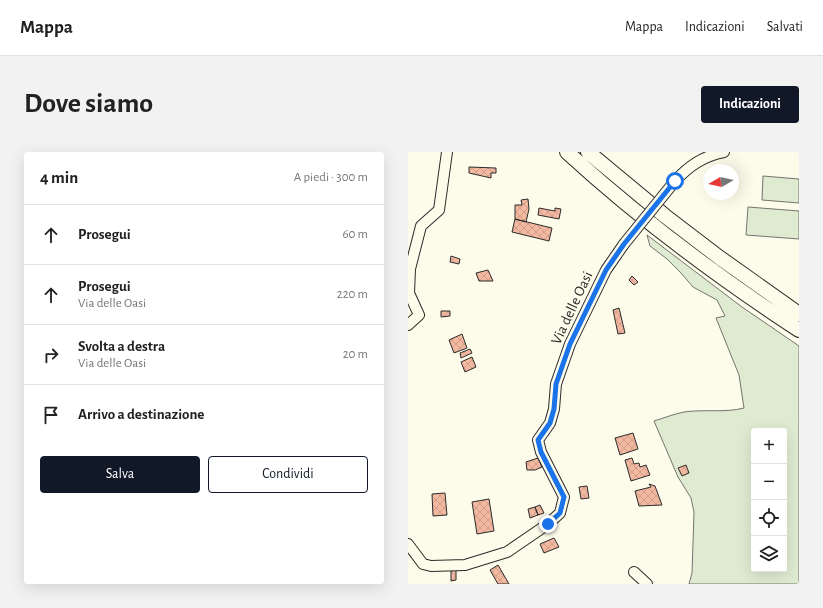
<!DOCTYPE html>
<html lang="it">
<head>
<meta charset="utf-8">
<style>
	:root { --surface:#fff; --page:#f2f2f2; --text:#222; --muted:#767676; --line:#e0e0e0; --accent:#111827 }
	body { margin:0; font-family:"Alegreya Sans",sans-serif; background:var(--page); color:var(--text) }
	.controls { position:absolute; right:12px; bottom:12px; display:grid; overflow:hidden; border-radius:4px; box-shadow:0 4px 16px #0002 }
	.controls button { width:36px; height:36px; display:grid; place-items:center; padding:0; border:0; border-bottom:1px solid var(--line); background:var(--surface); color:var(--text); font:20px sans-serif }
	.compass { position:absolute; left:295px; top:12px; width:36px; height:36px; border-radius:50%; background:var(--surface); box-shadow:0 4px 16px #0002; rotate:261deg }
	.stop { position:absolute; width:12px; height:12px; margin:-9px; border:3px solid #1a73e8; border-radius:50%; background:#fff }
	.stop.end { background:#1a73e8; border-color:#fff; box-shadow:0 1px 4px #0008 }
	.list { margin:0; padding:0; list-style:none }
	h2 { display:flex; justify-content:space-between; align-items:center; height:52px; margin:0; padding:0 16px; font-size:17px }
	h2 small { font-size:13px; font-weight:400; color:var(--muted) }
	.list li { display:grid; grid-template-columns:26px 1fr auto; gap:12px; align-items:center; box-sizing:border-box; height:60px; padding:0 16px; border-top:1px solid var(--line) }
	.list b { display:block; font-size:15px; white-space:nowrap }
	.list p { margin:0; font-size:13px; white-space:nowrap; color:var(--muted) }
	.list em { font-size:13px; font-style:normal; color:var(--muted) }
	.actions { display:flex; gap:8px; padding:12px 16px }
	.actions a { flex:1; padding:9px 0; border:1px solid var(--accent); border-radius:4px; text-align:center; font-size:14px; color:var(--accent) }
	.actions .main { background:var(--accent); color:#fff }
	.icon { flex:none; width:22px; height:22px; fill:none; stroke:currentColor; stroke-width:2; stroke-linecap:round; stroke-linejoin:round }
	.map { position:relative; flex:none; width:391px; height:432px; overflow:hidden; border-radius:4px }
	header { display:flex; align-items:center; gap:24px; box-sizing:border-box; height:56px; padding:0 20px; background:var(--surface); border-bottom:1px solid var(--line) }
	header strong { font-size:19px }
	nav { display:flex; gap:22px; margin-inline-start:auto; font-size:14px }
	.intro { display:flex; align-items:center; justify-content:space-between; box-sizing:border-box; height:96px; padding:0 24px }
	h1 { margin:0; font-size:28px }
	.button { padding:10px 18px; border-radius:4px; background:var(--accent); color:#fff; font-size:14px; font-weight:700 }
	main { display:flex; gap:24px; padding:0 24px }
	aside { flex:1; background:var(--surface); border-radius:4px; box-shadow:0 4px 16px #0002 }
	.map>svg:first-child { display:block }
</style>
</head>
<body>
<header>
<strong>Mappa</strong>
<nav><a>Mappa</a><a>Indicazioni</a><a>Salvati</a></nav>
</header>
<div class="intro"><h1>Dove siamo</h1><a class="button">Indicazioni</a></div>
<main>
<aside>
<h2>4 min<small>A piedi · 300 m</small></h2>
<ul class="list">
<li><svg class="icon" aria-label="ahead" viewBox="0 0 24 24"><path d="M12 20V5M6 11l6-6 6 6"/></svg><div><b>Prosegui</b></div><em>60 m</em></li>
<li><svg class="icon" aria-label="ahead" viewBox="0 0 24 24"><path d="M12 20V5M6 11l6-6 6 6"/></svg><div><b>Prosegui</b><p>Via delle Oasi</p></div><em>220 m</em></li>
<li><svg class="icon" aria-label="right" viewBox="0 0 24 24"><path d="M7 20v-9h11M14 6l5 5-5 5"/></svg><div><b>Svolta a destra</b><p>Via delle Oasi</p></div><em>20 m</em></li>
<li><svg class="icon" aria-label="arrive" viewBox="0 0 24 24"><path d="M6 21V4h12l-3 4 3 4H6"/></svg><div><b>Arrivo a destinazione</b></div></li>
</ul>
<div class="actions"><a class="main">Salva</a><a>Condividi</a></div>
</aside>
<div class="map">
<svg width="391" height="432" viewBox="0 0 391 432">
	<defs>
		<pattern id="building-cross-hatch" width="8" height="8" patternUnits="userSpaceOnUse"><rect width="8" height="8" fill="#f2b8a0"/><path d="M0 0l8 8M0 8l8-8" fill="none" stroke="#d09e8a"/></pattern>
	</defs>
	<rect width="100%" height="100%" fill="#fdfbea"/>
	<path fill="#deebd1" stroke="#74746e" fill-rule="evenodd" d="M355 24 391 27V51L354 48Z
		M340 55 391 59V87L338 83Z
		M239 83 334 155 391 194V432H281L284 421 286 360 283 346 270 325 246 269C256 266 266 262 276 260 296 257 317 261 336 256L331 223 308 166 317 164 309 148 285 135 273 121 259 107 242 94ZM346 279H376V417H346Z"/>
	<path fill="url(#building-cross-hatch)" stroke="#2b2b2b" d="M61 15 88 16V21H83V26L61 21Z
		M120 47 121 57 118 70 107 67V53H114L113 48Z
		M131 56 147 59V56L153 57 151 67 130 63Z
		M107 67 144 76 141 89 104 80Z
		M43 104 52 107 51 112 42 110Z
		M80 118 85 129H71L68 121Z
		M224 124 230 130 226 133 221 128Z
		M211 156 217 181 210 182 205 158Z
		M33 159H42V164L33 165Z
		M54 182 59 196 46 201 41 188Z
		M62 197 64 201 53 206 52 201Z
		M64 205 68 215 57 220 53 210Z
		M225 281 230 297 212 303 207 286Z
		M130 306 134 315 127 318H119L118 310Z
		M224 306 226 312 231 311 232 315 238 313 242 323 223 329 217 308Z
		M278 313 281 321 274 324 270 316Z
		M241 332 247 334 254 353 231 354 227 339 243 335Z
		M179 334 181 346 173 347 171 335Z
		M37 341 39 363 25 364 24 342Z
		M81 347 86 379 69 382 64 350Z
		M132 353 136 361 130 363 127 355Z
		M127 355 130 363 122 366 120 357Z
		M146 386 151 395 136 401 132 392Z
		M90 413 101 432H90L82 418Z
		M43 418H48V428L43 429Z"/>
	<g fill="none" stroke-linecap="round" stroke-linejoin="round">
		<defs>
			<path id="minor" d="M267 29C281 14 295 4 316 0
				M0 173 11 163 1 141 2 117 13 74 31 58 39 0
				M0 392 15 412 23 414 57 413 99 400 140 372 152 361 156 345 133 300 130 288 142 271 146 257 148 232 162 192 198 118 216 92
				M226 420 239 432"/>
			<path id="highway" d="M159 0C231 66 310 125 391 178
				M180 0 257 64 312 106 391 162"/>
		</defs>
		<use href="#minor" stroke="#2b2b2b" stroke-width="12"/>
		<use href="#highway" stroke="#2b2b2b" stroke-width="16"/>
		<use href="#minor" stroke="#fdfbea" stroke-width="10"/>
		<use href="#highway" stroke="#fdfbea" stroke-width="14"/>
		<defs>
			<path id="minor-bridge" d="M216 92 267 29"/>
		</defs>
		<use href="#minor-bridge" stroke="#2b2b2b" stroke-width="12" stroke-linecap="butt"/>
		<use href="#minor-bridge" stroke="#fdfbea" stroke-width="10"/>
	</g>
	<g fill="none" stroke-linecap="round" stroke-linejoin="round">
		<path stroke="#1a73e8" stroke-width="5" d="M140 372 152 361 156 345 133 300 130 288 142 271 146 257 148 232 162 192 198 118 216 92 267 29"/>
	</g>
	<g text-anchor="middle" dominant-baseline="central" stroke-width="3" stroke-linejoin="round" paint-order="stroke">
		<g font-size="15" fill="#2b2b2b" stroke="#fdfbea">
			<text transform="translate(164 156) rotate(-65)">Via delle Oasi</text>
		</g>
	</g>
</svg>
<div class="controls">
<button>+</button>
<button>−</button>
<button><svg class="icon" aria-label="locate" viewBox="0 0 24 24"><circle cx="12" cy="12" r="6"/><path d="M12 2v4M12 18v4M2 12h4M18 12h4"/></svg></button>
<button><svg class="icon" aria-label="layers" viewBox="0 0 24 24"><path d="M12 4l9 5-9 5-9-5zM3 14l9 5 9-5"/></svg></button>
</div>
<svg class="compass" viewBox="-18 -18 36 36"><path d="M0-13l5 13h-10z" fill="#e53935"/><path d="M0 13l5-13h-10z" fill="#767676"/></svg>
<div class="stop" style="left:267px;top:29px"></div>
<div class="stop end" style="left:140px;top:372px"></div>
</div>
</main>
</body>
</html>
